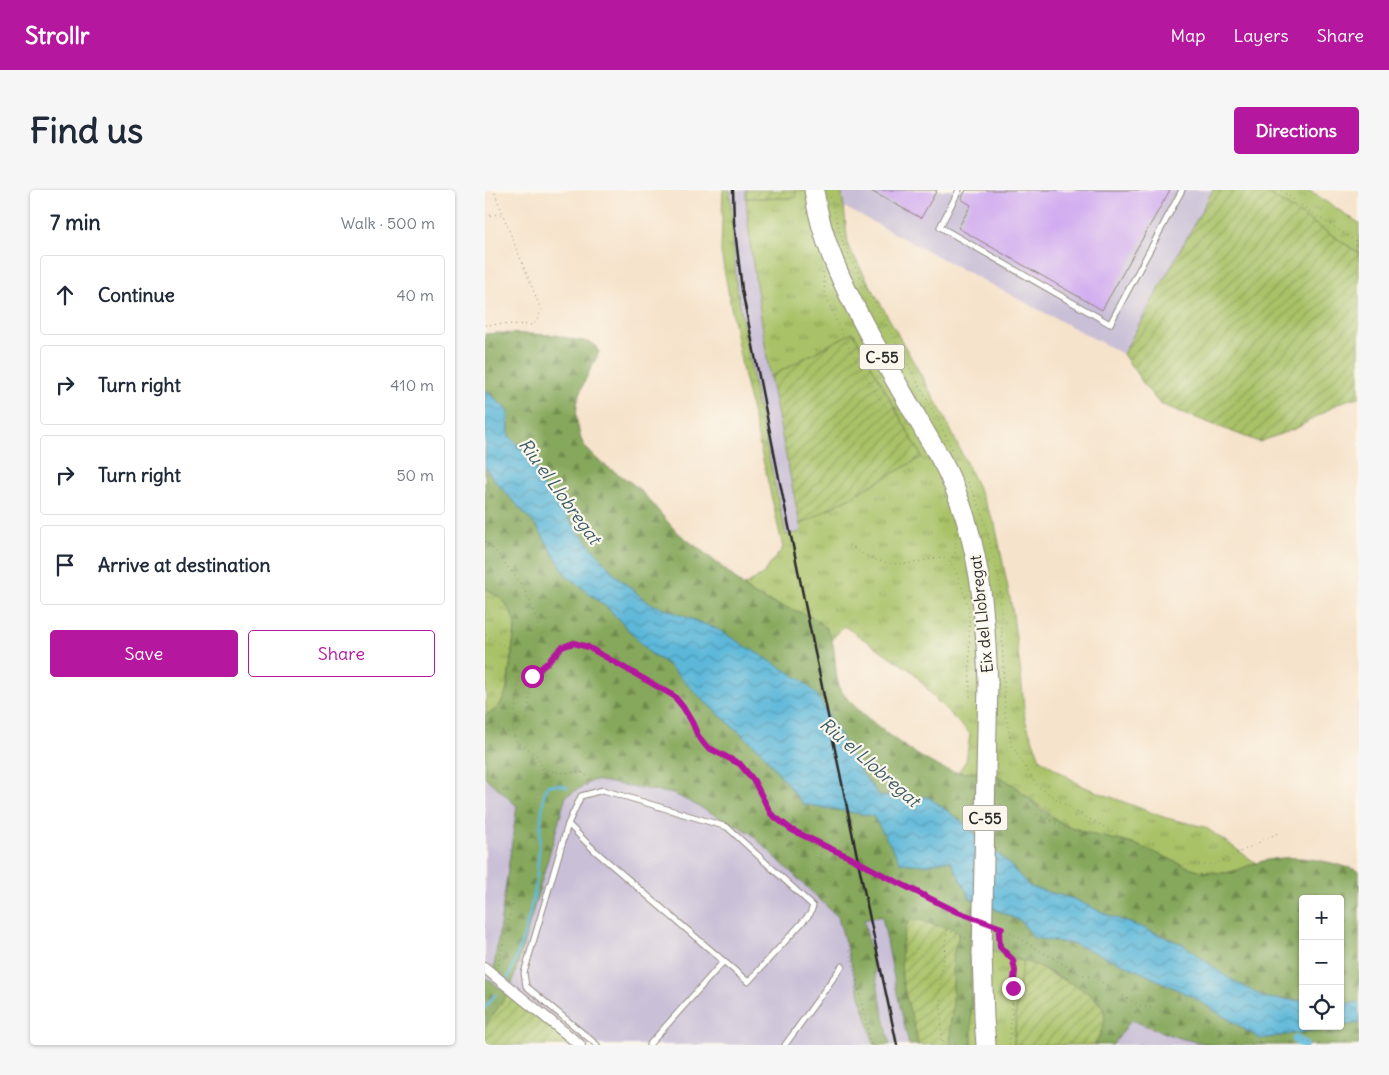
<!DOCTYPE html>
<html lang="en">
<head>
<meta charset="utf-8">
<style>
	:root { --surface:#fff; --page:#f6f6f7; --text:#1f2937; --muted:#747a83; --line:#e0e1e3; --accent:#b5179e }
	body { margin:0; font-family:Delius,sans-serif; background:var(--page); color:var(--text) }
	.controls { position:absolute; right:15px; bottom:15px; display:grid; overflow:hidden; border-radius:5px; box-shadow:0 1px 4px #0004 }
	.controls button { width:45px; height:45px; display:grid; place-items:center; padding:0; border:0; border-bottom:1px solid var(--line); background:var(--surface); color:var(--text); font:25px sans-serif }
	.stop { position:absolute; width:15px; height:15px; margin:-11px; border:4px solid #b5179e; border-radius:50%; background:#fff }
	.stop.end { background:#b5179e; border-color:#fff; box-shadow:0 1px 5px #0008 }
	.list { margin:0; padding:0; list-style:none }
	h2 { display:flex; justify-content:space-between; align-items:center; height:65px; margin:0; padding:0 20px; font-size:21px }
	h2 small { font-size:16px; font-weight:400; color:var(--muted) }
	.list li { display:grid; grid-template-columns:32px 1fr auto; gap:15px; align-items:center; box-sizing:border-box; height:80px; margin:0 10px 10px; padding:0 10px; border:1px solid var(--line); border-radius:5px }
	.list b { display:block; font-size:19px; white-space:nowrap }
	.list em { font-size:16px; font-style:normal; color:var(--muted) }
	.actions { display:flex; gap:10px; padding:15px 20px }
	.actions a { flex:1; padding:11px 0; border:1px solid var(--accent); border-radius:5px; text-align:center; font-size:18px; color:var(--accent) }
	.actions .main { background:var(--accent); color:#fff }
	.icon { flex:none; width:28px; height:28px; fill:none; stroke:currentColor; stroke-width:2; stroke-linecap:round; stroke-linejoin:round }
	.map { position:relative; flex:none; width:874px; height:855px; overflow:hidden; border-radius:5px }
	header { display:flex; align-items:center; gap:30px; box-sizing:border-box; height:70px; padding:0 25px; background:var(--accent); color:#fff }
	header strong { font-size:24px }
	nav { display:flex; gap:28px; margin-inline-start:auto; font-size:18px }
	.intro { display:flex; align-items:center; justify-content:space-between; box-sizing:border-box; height:120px; padding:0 30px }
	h1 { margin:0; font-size:35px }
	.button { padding:12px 22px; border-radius:5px; background:var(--accent); color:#fff; font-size:18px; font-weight:700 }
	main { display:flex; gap:30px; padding:0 30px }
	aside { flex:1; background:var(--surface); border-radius:5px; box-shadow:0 1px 4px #0004 }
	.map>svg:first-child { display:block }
</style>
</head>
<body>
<header>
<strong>Strollr</strong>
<nav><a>Map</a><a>Layers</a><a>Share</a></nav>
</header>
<div class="intro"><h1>Find us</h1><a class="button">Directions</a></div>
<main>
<aside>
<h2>7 min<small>Walk · 500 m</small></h2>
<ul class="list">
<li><svg class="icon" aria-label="ahead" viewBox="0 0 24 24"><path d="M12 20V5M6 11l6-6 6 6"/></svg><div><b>Continue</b></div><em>40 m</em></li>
<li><svg class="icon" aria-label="right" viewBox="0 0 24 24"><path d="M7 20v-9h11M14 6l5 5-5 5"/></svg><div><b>Turn right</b></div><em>410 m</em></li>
<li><svg class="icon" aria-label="right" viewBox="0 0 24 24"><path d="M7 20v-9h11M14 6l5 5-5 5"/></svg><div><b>Turn right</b></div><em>50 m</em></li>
<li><svg class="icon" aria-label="arrive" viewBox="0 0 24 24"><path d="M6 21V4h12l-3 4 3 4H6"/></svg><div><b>Arrive at destination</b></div></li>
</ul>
<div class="actions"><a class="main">Save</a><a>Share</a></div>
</aside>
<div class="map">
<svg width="874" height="855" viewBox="0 0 874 855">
	<defs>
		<pattern id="grass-tufts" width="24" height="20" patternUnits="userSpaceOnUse" patternTransform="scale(1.25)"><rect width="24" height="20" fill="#a9c267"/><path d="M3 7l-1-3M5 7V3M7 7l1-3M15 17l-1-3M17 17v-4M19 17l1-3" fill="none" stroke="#8a9e55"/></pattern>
		<pattern id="forest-firs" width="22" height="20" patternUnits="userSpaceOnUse" patternTransform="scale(1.25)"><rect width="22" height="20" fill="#86a85c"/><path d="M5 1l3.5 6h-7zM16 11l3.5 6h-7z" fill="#6e894c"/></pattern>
		<pattern id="garden-furrows" width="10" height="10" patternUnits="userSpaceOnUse" patternTransform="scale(1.25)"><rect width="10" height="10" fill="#a9c267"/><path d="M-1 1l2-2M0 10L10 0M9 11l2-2" fill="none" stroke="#8a9e55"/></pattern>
		<pattern id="water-waves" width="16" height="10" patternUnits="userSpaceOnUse" patternTransform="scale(1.25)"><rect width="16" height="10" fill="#5bb7d9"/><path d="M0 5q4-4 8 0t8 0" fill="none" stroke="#4b95b0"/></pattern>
	</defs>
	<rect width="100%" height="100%" fill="#fbf7ec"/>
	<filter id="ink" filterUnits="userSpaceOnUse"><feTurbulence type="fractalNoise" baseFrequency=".02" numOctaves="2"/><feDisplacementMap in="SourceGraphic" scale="10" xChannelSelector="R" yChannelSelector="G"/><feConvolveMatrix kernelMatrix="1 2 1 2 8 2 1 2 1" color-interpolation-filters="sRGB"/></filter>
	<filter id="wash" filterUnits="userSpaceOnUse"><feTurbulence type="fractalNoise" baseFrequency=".0096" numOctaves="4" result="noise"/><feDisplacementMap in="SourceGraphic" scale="20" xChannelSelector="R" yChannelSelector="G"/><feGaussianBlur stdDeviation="1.12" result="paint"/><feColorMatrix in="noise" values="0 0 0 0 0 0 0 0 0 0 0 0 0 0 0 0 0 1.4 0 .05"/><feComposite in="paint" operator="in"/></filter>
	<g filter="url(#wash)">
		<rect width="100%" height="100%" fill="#f6e3cb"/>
		<path fill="#c9bfd7" d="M245 0H261L265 54 285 187 316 342 301 346 270 202 251 91Z
			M356 0H728L638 164 359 17Z
			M0 587 32 616 9 778 27 794 81 606 108 590 189 604 264 642 353 727 389 855H88L0 787Z
			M397 726 411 798 424 855H405L379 730Z
			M646 830 694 848 727 855H628Z"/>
		<path fill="url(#grass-tufts)" stroke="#6a7649" d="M238 0H245L251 91 270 202 301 345 316 342 315 335 437 267 368 142 285 187 265 54 261 8H310L311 0H356L359 17 363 56 459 226 510 334 527 418 536 485 540 530 555 569 597 596 681 628 720 637 771 673 755 680 740 683 722 682 704 678 657 657 641 652 608 645 576 633 529 596 513 586 473 582 481 571 485 544 454 513 428 482 359 436 347 449 336 433 328 428 275 408 266 403 259 396 276 386 298 358 257 177 236 62Z
			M778 0H823L874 33V63Z
			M0 398C18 409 28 416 30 439L22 499C18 512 14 520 1 525Z
			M491 756 538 771 532 809 529 855H487L485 757Z"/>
		<path fill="url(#forest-firs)" stroke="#586a44" d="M14 143 71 145 90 150 99 151 109 154 114 162C102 189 85 209 94 241 95 248 98 255 103 260 115 275 134 283 149 295 165 308 177 327 191 341 198 347 205 352 212 357 223 366 234 374 245 384 254 391 262 402 273 407 291 417 321 420 336 433 358 452 343 485 360 506 377 527 440 575 466 581 482 585 499 579 513 586 537 597 553 621 576 633 582 636 589 639 596 641 616 648 637 650 657 657 683 667 707 683 736 683 749 683 759 677 771 673 804 662 842 670 874 681V812L855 815V709H818V811L780 808 742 787 699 755 661 739 623 725 589 709 545 697 522 672 476 631 443 607 395 606 373 578 232 439 162 412 129 384 93 341 57 295 48 271 24 246 23 221 0 199V144Z
			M0 277 11 292 53 338 81 385 125 420 165 463 182 474 220 512 276 561 318 614 389 626 416 673 440 675 465 669 485 708 536 731 549 748 589 754 643 776 706 806 775 849 874 833V855H727L694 848 646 830 628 855H609L616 843 619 821 615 813 606 806 582 791 553 776 491 756 485 757 487 855H466L465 839 468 810V764L473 747 466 738C452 738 440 730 426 730 418 740 417 751 417 763 417 775 416 787 419 798 423 817 431 835 433 855H424L411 798 397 726 379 730 405 855H389L353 727 264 642 189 604 109 590 81 606 27 794 9 778 32 616 0 587V525C14 520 18 512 22 499L30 439C28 416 18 409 0 398Z
			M0 787 23 804 0 836Z"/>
		<path fill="url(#garden-furrows)" stroke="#6a7649" d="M261 0H311V8H261Z
			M728 0H778L874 63V207L858 211 812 238 774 252 675 214 663 200 638 164Z
			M368 142 437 267 315 335 285 187Z
			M426 730H435L448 735 466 738 470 740 473 743V747L468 764V810L465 839 466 855H433C431 835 423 817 419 798 415 781 416 761 419 744L420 738Z
			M538 771C543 773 548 775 553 776 558 778 562 782 566 784 581 791 615 805 619 822 622 834 614 845 609 855H529L532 809Z
			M23 804 88 855H0V836Z"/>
		<path fill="url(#water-waves)" stroke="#437182" d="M0 199 23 221 24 246 48 271 57 295 93 341 129 384 162 412 232 439 317 490 332 505 373 578 394 606 443 607 476 631 522 672 545 697 589 709 623 725 661 739 699 755 742 787 780 808 818 811V836H855V815L874 812V833L775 849 706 806 643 776 589 754 549 748 536 731 485 708 465 670 440 675 416 673 388 626 318 614 276 561 220 512 182 474 165 463 125 420 81 385 53 338 11 292 0 277Z"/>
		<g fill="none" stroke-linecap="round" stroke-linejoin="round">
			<path stroke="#5bb7d9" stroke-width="2.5" d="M23 788C35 760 47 722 51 692 55 661 54 629 60 600L63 595H75L82 597
				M0 818 10 805"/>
			<path stroke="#5bb7d9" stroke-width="9" d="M811 850 819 855"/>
		</g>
		<g id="blocks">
			<path fill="#d1acf0" d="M384 0H452L436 28Z
				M481 0H685L617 120 473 38 486 15 476 9Z"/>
		</g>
	</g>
	<g filter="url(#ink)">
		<use href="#blocks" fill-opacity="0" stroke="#90877b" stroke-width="1"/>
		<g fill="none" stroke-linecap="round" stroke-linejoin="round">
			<defs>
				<path id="lane" d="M474 0 455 37 625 134 697 0
					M83 634 109 660 263 792 325 724 328 716 242 637 118 600 96 606 83 634 39 783 41 796 112 855
					M164 855 239 771
					M300 855 357 776"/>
				<path id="street" d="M0 778 95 855"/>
				<path id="highway" d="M329 0C336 52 360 99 384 144 401 174 418 204 435 233 444 250 455 266 463 283 495 351 500 419 503 493
					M497 762 499 828 501 855"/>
			</defs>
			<use href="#lane" stroke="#90877b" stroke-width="7"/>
			<use href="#street" stroke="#90877b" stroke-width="12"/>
			<use href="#highway" stroke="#90877b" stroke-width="21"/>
			<path stroke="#90877b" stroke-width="1" stroke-dasharray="1 4" stroke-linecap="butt" d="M796 0 821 19 874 53
				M345 7 359 56 453 230 467 259
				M0 26 16 24
				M338 82 340 102 351 131 365 160 398 214 413 225
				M0 135 23 134 45 135 49 134 52 131 56 120C41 80 23 41 9 0
				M483 292 497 322 515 394 520 523 527 556 553 597 597 625 691 675H729L793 643
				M0 351 11 362 35 392 46 414 53 435 42 531C26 549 20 540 0 536
				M364 355C401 380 415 376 456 367L465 372 472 384 484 418 485 510
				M465 372 470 364 471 347
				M0 445 26 460 31 464 36 473 29 534V546L32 552 41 557 52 566 57 577V586L13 776
				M51 464 66 468
				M47 486 63 473 77 457 89 453 103 457 189 506 198 517 207 532 213 546 222 557 255 574 269 591 286 624 307 639 362 666 400 686 484 727
				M58 577C71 586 84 581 100 583L104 590 102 596
				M286 624V630L295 643 308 658 332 680 337 706 356 722 386 855
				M552 624 616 655 654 668 670 664
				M332 679 336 662V654
				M511 737 527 743 547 756 595 784 610 788 653 815 707 828 770 852H814L822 851 839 855
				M512 755C522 760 528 770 530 781L524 855
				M515 757 514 743 516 739
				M461 855V853L455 851 457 847 455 795 462 740 483 749"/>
			<use href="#lane" stroke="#fff" stroke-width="5"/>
			<use href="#street" stroke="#fff" stroke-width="10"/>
			<use href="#highway" stroke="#fff" stroke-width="19"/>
			<path stroke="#2b2b2b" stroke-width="2.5" d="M248 0 249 32 257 100 295 293 385 729 412 855"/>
			<defs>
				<path id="highway-bridge" d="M497 762 503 493"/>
			</defs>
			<use href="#highway-bridge" stroke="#90877b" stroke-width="21" stroke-linecap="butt"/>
			<use href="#highway-bridge" stroke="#fff" stroke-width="19"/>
		</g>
	</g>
	<g fill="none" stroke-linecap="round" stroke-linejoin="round" filter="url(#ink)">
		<path stroke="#b5179e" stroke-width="6" d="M47 486 62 473 77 457 89 453 103 457 189 506 198 517 207 532 213 546 222 557 255 574 269 591 286 624 307 640 342 657 362 666 400 686 470 721 517 738 514 743 515 757 528 770 530 781 528 798"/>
	</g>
	<g text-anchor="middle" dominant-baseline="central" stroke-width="4.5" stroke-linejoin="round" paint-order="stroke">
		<g fill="#fbf7ec" stroke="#696865" stroke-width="1">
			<rect x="374.5" y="154.5" width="45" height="25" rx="4"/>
			<rect x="477.5" y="615.5" width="45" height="25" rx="4"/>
		</g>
		<g font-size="15" font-weight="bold" fill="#2b2b2b">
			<text x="397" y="167">C-55</text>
			<text x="500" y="628">C-55</text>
		</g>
		<g font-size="16" fill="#2b2b2b" stroke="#fbf7ec">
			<text transform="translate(496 424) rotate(-96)">Eix del Llobregat</text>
		</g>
		<g font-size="18" font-style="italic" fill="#3c5c68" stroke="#fbf7ec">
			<text transform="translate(75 301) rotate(54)">Riu el Llobregat</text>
			<text transform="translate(385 572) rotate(41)">Riu el Llobregat</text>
		</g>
	</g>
</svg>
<div class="controls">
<button>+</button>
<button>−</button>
<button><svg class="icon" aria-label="locate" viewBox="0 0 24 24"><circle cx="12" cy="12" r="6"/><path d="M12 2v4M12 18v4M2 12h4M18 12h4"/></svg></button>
</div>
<div class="stop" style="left:47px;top:486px"></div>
<div class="stop end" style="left:528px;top:798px"></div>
</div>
</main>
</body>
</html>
